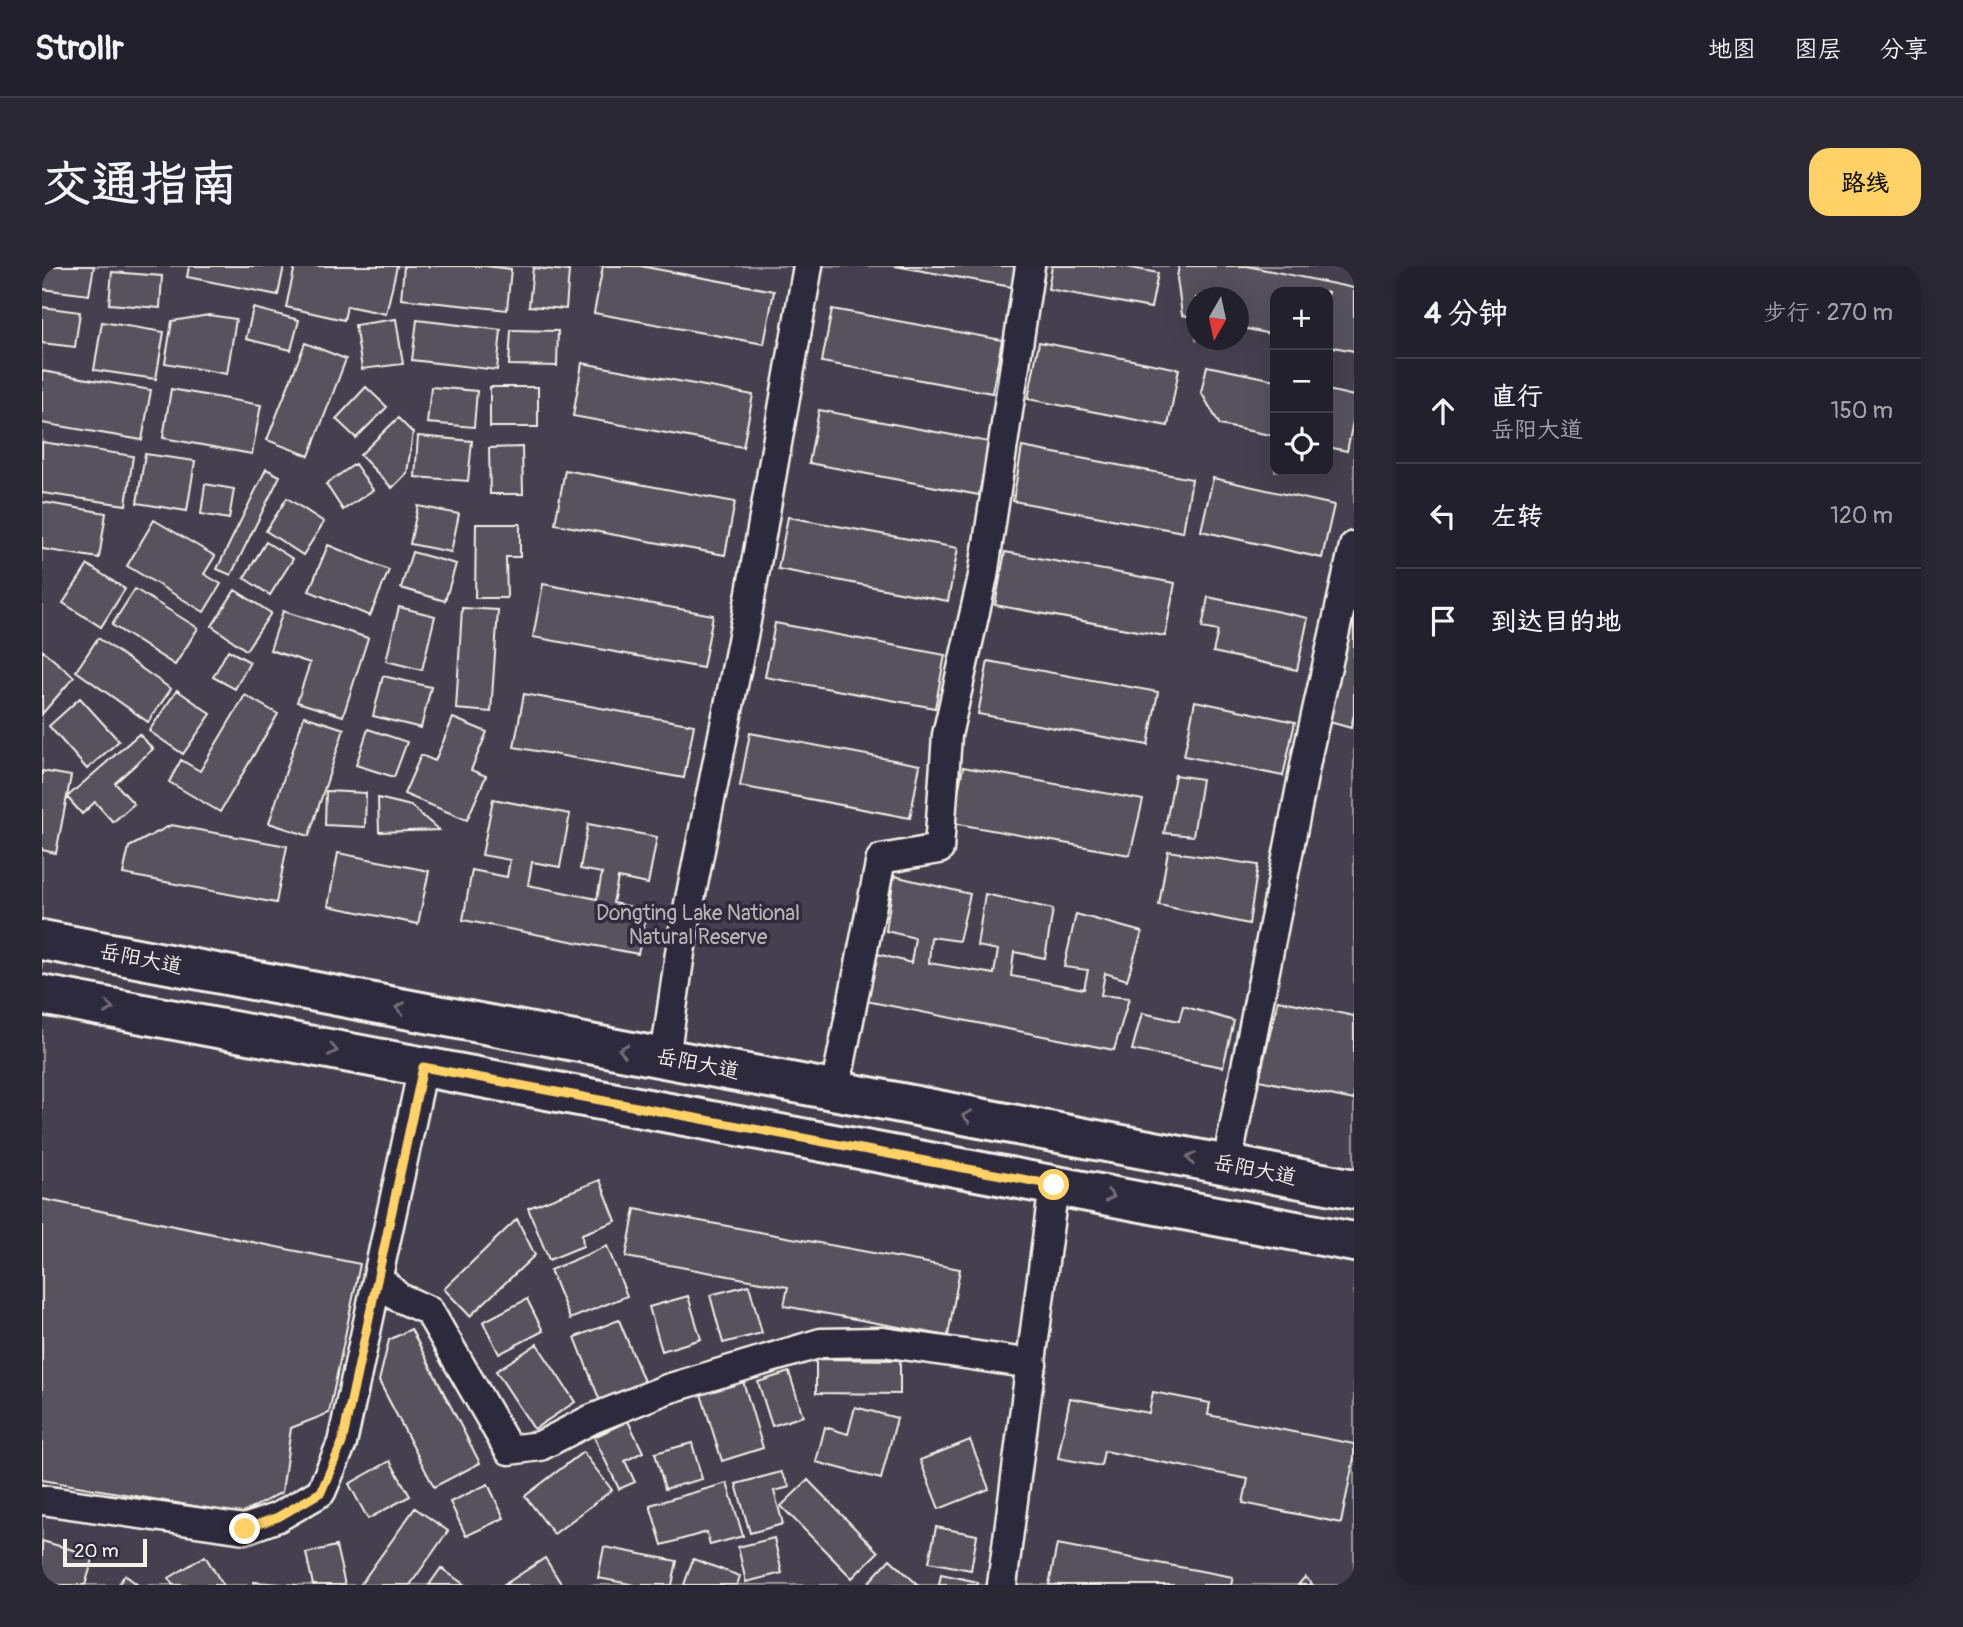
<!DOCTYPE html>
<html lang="zh">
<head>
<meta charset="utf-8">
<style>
	:root { --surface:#23202e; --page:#2b2836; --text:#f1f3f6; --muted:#a3a3aa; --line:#403e4a; --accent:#ffd166 }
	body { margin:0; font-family:Pangolin,"LXGW WenKai TC",sans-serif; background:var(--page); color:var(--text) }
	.controls { position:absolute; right:21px; top:21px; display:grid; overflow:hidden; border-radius:14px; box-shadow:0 7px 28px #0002 }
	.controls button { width:63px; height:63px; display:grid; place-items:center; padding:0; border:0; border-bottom:2px solid var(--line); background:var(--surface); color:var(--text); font:35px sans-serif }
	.compass { position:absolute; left:1144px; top:21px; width:63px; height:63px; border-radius:50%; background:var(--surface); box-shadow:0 7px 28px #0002; rotate:189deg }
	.scale { position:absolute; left:21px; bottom:18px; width:84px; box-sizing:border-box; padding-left:7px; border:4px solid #f4f1e8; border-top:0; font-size:19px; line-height:24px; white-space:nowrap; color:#f4f1e8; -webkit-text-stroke:5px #2f2a3d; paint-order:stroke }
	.stop { position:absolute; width:21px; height:21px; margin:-16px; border:5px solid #ffd166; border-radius:50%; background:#fff }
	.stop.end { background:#ffd166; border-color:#fff; box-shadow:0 2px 7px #0008 }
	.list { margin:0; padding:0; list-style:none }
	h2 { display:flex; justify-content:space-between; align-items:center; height:91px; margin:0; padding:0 28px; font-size:30px }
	h2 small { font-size:23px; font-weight:400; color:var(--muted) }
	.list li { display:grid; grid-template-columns:46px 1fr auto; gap:21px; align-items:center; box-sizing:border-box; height:105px; padding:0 28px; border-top:2px solid var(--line) }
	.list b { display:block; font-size:26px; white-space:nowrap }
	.list p { margin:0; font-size:23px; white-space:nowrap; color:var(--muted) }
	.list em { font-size:23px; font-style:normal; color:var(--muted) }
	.icon { flex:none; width:38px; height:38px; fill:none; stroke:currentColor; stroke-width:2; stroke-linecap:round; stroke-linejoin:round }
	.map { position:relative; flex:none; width:1312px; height:1319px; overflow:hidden; border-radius:21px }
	header { display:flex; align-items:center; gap:42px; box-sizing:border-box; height:98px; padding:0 35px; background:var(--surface); border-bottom:2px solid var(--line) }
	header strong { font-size:33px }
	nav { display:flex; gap:38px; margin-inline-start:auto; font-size:24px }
	.intro { display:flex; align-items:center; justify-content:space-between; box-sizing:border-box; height:168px; padding:0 42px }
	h1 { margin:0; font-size:49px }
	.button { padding:18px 32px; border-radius:21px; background:var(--accent); color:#111; font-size:24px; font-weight:700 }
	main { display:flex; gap:42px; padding:0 42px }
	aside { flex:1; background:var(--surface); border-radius:21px; box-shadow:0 7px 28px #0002 }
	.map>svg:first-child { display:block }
</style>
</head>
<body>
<header>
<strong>Strollr</strong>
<nav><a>地图</a><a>图层</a><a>分享</a></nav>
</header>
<div class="intro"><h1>交通指南</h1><a class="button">路线</a></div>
<main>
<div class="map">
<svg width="1312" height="1319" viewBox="0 0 1312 1319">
	<rect width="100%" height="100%" fill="#2f2a3d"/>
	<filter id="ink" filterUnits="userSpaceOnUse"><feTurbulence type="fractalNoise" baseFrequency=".0143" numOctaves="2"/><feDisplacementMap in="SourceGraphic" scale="14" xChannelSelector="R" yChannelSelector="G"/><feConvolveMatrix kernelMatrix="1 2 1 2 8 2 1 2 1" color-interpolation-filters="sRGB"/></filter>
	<g filter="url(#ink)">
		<path fill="#454050" stroke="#9c989c" stroke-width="2" fill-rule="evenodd" d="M0 0H1312V1319H0ZM1233 26H1286V205H1233ZM1154 32H1196V74H1154Z"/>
		<path fill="#56525f" stroke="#f4f1e8" stroke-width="2" d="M0 0H52L47 29 0 23Z
			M147 0H242L236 29 145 11Z
			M253 0H355L344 48 305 40 302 54 244 41Z
			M362 0H443L469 3 465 44 359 33Z
			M561 0H598L732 25 722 78 552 47Z
			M853 0H974L970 21Z
			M1010 0H1079L1116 7 1109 42 1006 23Z
			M1137 0H1205L1312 22V85L1286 80V26H1233V69L1196 61V32H1154V52L1140 49 1135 12Z
			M491 2 527 5 524 43 487 40Z
			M70 6 120 10 118 42 67 38Z
			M0 41 38 46 33 81 0 77Z
			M211 42 257 54 249 84 204 73Z
			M790 43 960 74 950 127 780 96Z
			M167 49 194 53 185 108 123 97 130 55Z
			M354 53 361 98 320 103 313 59Z
			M375 54 459 64 455 104 370 94Z
			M60 56 122 66 114 113 52 104Z
			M469 64 516 65 515 100 467 99Z
			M997 76 1137 103 1126 160 986 133Z
			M263 77 304 93 267 190 225 174Z
			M540 97 711 129 701 181 531 150Z
			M1165 100 1233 114V170L1178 159 1159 126Z
			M0 105 109 124 100 174 0 157Z
			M324 121 345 141 314 172 294 153Z
			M389 121 435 125 432 161 385 157Z
			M448 121H496V161H448Z
			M129 123 219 139 210 188 121 172Z
			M1286 124 1312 130V151L1305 185 1286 181Z
			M777 144 947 176 937 229 767 197Z
			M356 152 371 167 365 207 350 222 318 189Z
			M376 170 430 175 426 215 373 211Z
			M0 176 91 190 84 239 0 227Z
			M480 181 481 228H448L447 182Z
			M980 181 1150 213 1141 266 971 235Z
			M103 188 153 195 145 245 95 237Z
			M313 198 331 224 301 244 284 218Z
			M224 203 238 210 189 309 175 303Z
			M523 204 693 236 683 289 513 258Z
			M1171 212 1292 239 1280 292 1159 265Z
			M163 218 192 223 187 253 159 248Z
			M245 232 282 256 261 289 224 265Z
			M0 236 64 247 57 292 0 283Z
			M376 240 417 248 409 286 368 278Z
			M746 251 916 282 906 335 736 303Z
			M112 254 173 290 162 308 179 318 162 346 85 300Z
			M434 258H478V291H464L465 332H433Z
			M224 276 251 293 228 329 202 312Z
			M286 279 347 304 328 350 267 325Z
			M370 286 414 298 403 335 359 322Z
			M963 286 1133 317 1123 370 953 339Z
			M46 299 83 323 59 361 21 337Z
			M501 318 671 349 661 402 491 371Z
			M93 323 156 362 133 399 70 359Z
			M193 324 229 347 204 384 170 360Z
			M1166 331 1266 352 1255 404 1171 386 1176 365 1160 362Z
			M357 341 393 350 380 404 344 395Z
			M420 342 456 344 449 446 414 443Z
			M241 345 326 372 301 450 255 436 268 397 228 384Z
			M1312 347V448L1309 462 1284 455Z
			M733 357 903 389 893 442 723 411Z
			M56 372 129 423 106 456 34 405Z
			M0 384 32 411 0 448Z
			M186 384 208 396 193 423 171 411Z
			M946 395 1116 426 1106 479 936 448Z
			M341 410 389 421 379 462 331 450Z
			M135 424 169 448 141 488 107 465Z
			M482 428 652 459 642 512 472 481Z
			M203 429 236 448 178 546 127 516 139 494 158 505Z
			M38 432 77 475 45 503 7 460Z
			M1153 435 1253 456 1241 510 1142 490Z
			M262 450 302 463 267 570 227 557Z
			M411 452 445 466 429 504 444 510 425 554 362 528 379 489 393 495Z
			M326 463 365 476 352 511 314 499Z
			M708 467 878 499 868 552 698 520Z
			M97 468 111 483 73 517 92 538 71 556 53 536 40 548 25 531Z
			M921 501 1101 534 1088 589 910 557Z
			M0 505 29 510 14 587 0 584Z
			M1133 509 1160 513 1151 570 1122 567Z
			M284 525 324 527 323 561 283 559Z
			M336 532 369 540 397 564 337 566Z
			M451 533 528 548 518 601 490 596 486 619 555 633 560 607 538 603 546 558 615 571 606 618 576 612 571 637 605 644 596 688 421 654 430 604 465 611 468 594 440 589Z
			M129 559 245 580 234 637 81 608 87 581Z
			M1126 585 1216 599 1207 658 1117 639Z
			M296 587 387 605 376 658 286 640Z
			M852 610 928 628 917 675 889 671 887 697 952 708 956 684 935 680 943 628 1011 643 1003 692 972 686 969 710 1042 723 1046 704 1022 701 1034 648 1100 666 1085 714 1063 707 1059 729 1087 732 1072 784 824 735 836 688 869 697 873 672 844 665Z
			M1236 734 1312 750V834L1217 814Z
			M1141 740 1192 755 1181 801 1090 784 1100 747 1137 755Z
			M558 914 574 955 540 968 541 980 507 994 486 942Z
			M0 933 318 998 287 1147 249 1162 240 1226 199 1248 0 1214Z
			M593 943 918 1003 906 1070 742 1040 746 1021 584 991Z
			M475 953 493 989 428 1050 402 1023Z
			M565 980 585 1030 528 1053 508 1004Z
			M707 1019 720 1067 681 1077 668 1029Z
			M646 1030 659 1073 620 1085 607 1041Z
			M485 1033 501 1065 457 1088 441 1056Z
			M577 1054 603 1118 558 1135 533 1071Z
			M369 1063 438 1197 392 1221 337 1115 347 1074Z
			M495 1078 533 1136 492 1163 454 1105Z
			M774 1093 858 1094V1128L774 1127Z
			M747 1106 761 1150 730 1160 716 1116Z
			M701 1115 721 1182 680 1195 659 1128Z
			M1111 1126 1168 1137 1166 1149 1312 1178V1192L1299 1257 1201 1237 1206 1213 1062 1185 1059 1200 1016 1192 1028 1132 1107 1147Z
			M813 1141 855 1152 839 1213 774 1196 783 1161 806 1168Z
			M586 1155 601 1186 583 1195 593 1216 577 1223 552 1171Z
			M928 1174 947 1223 897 1243 878 1194Z
			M650 1177 660 1213 623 1223 613 1187Z
			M541 1186 570 1224 512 1268 483 1230Z
			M348 1195 368 1230 326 1253 307 1218Z
			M739 1206 748 1221 732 1225 741 1258 708 1267 694 1218Z
			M766 1214 836 1286 810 1312 739 1240Z
			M685 1217 701 1270 668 1279 665 1266 620 1279 608 1239Z
			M446 1218 462 1252 424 1270 408 1236Z
			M373 1242 406 1265 368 1319H318Z
			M894 1261 935 1269 929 1304 887 1296Z
			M732 1272 740 1307 704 1316 696 1281Z
			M0 1275 52 1290 43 1319H0Z
			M1015 1278 1191 1311 1189 1319H1007Z
			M294 1280 303 1319H271L264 1287Z
			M562 1281 635 1295 630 1319H593L556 1312Z
			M163 1290 181 1319H131L127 1312Z
			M503 1292 520 1319H462Z
			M651 1293 698 1310 695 1319H642Z
			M848 1293 876 1319H824Z
			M399 1302 423 1319H387Z
			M899 1308 936 1316 935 1319H897Z
			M83 1309 96 1319H76Z
			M1263 1311 1271 1319H1256Z
			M212 1316 256 1319H212Z"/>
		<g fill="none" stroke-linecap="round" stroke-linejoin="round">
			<defs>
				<path id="minor" d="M623 792 640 673 704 355 766 0
					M793 824 839 593 897 583 905 469 941 310 988 0
					M1185 898 1266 485 1312 280
					M336 1012 356 1031 387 1045 467 1184 498 1180 550 1153 625 1123 779 1077 841 1076 990 1098
					M0 1234 203 1263 236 1251 279 1226 300 1177 381 801
					M960 1319 1012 919"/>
				<path id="primary" d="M0 674 1312 923
					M0 729 1312 976"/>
			</defs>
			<use href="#minor" stroke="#f4f1e8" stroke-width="33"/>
			<use href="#primary" stroke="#f4f1e8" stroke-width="44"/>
			<use href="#minor" stroke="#2f2a3d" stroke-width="28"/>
			<use href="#primary" stroke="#2f2a3d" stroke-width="38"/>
		</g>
		<defs><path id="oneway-chevron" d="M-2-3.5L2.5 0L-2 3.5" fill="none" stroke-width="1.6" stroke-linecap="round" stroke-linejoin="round" transform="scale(1.75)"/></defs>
		<g stroke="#747079">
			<use href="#oneway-chevron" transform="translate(67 742) rotate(11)"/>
			<use href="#oneway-chevron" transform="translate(358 742) rotate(-169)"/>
			<use href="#oneway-chevron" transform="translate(291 784) rotate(11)"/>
			<use href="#oneway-chevron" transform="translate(581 784) rotate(-169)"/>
			<use href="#oneway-chevron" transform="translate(925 850) rotate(-169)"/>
			<use href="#oneway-chevron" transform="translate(1149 892) rotate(-169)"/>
			<use href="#oneway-chevron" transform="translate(1068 930) rotate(11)"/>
		</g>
	</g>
	<g fill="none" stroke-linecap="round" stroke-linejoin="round" filter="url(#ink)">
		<path stroke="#ffd166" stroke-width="9" d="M203 1263 236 1251 279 1226 300 1177 381 801 1012 919"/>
	</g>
	<g text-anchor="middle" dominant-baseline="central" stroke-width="7" stroke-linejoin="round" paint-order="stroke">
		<g font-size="21" fill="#b7b3b3" stroke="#2f2a3d">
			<text x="656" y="647">Dongting Lake National<tspan x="656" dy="24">Natural Reserve</tspan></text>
		</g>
		<g font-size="21" fill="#f4f1e8" stroke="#2f2a3d">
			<text transform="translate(99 693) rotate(11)">岳阳大道</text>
			<text transform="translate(656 798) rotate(11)">岳阳大道</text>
			<text transform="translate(1213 904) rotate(11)">岳阳大道</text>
		</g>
	</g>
</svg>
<div class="controls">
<button>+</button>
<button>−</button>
<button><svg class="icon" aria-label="locate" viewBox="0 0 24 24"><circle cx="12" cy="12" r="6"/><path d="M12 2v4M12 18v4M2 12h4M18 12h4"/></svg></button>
</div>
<svg class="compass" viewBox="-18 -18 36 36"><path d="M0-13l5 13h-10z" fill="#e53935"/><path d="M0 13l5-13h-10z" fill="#a3a3aa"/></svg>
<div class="scale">20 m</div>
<div class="stop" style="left:1012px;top:919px"></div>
<div class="stop end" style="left:203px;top:1263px"></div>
</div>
<aside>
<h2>4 分钟<small>步行 · 270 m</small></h2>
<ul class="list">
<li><svg class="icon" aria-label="ahead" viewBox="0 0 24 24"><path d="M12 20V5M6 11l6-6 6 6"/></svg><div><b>直行</b><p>岳阳大道</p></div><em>150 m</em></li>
<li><svg class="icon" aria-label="left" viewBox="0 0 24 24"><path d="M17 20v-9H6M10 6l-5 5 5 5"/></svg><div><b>左转</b></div><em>120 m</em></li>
<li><svg class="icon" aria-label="arrive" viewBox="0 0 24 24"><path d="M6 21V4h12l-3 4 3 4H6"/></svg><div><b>到达目的地</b></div></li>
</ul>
</aside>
</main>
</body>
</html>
